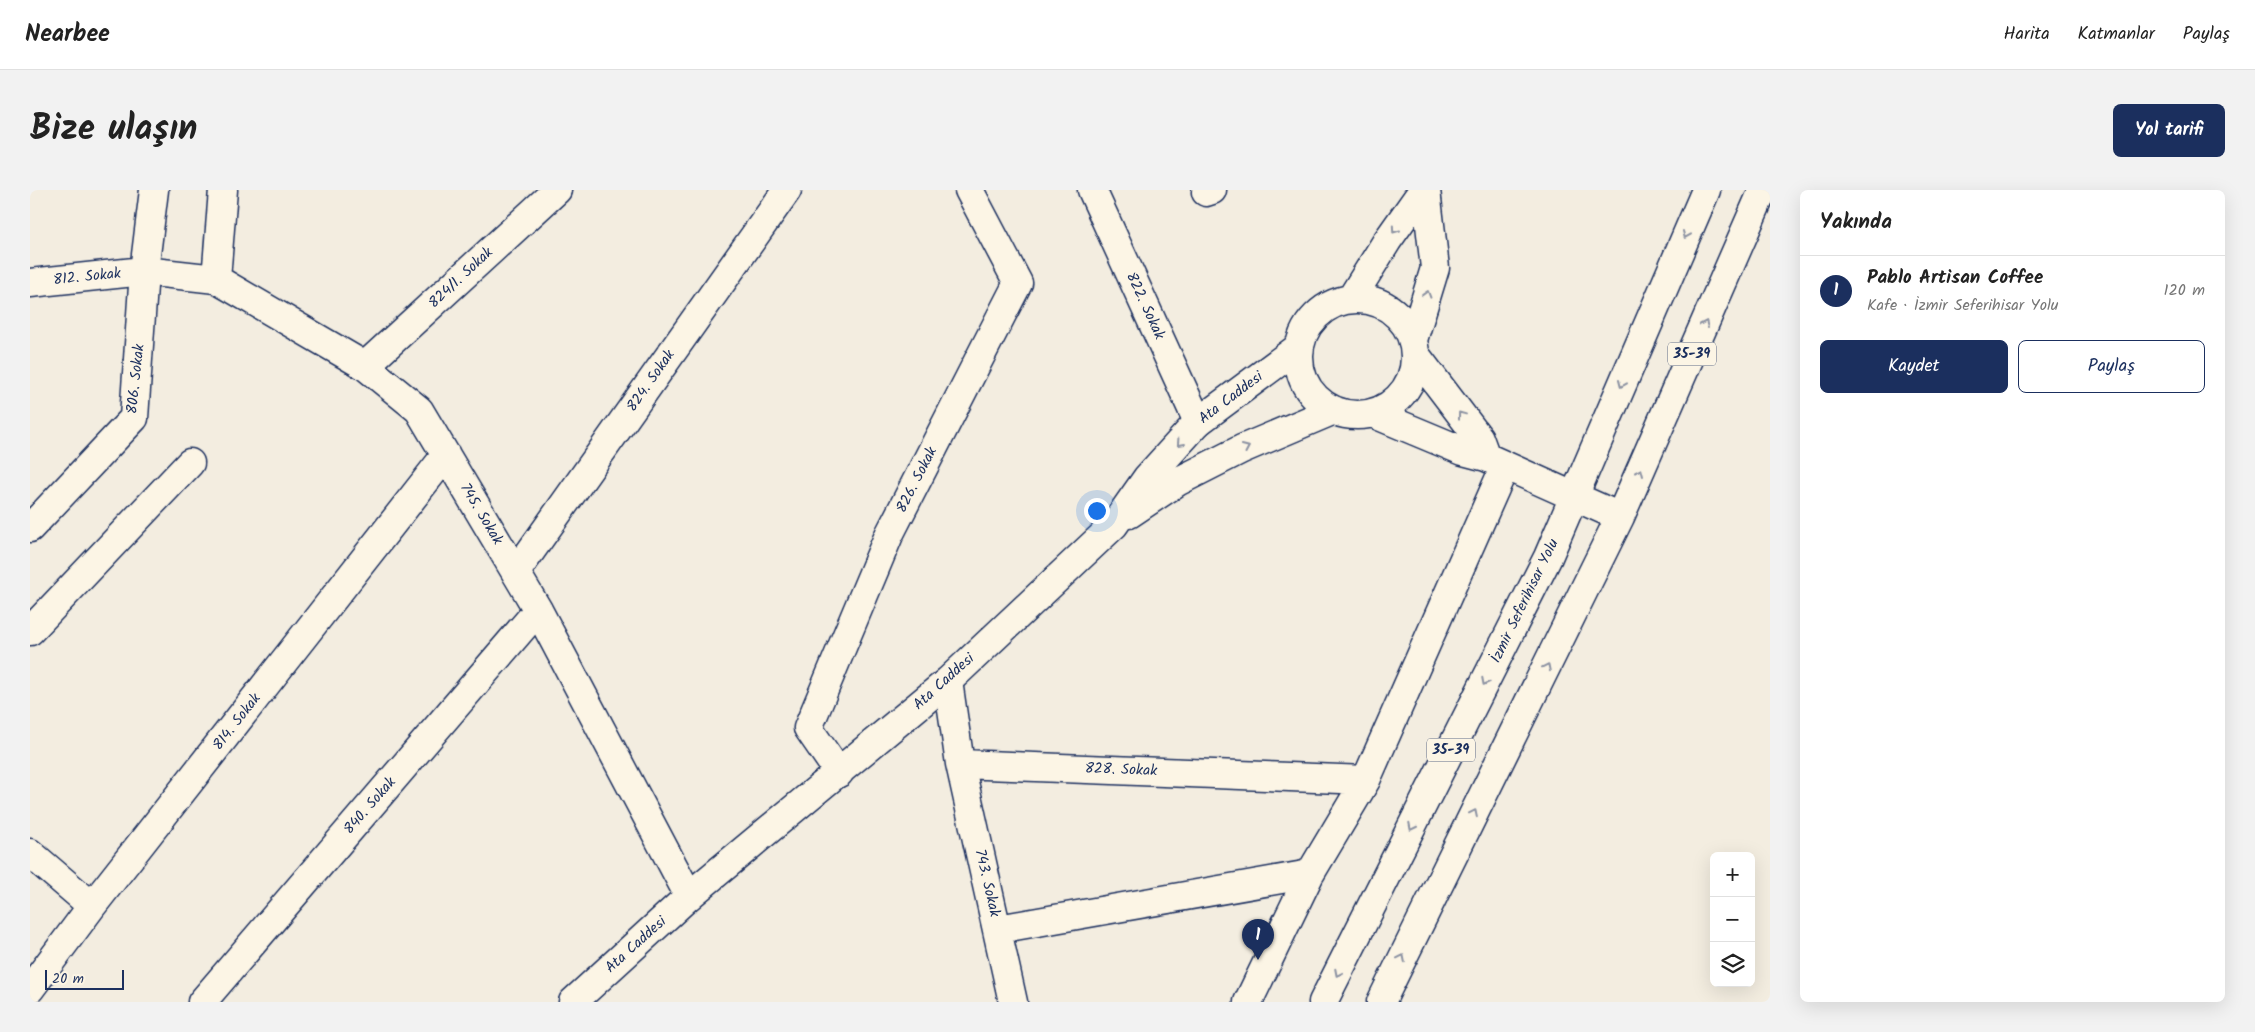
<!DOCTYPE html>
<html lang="tr">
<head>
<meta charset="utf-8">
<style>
	:root { --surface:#fff; --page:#f2f2f2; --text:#222; --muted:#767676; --line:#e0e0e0; --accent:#1b2f5e }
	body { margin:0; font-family:Kalam,sans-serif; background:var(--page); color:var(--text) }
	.controls { position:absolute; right:15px; bottom:15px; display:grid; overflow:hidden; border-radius:8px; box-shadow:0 5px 20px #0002 }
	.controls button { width:45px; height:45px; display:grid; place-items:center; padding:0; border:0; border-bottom:1px solid var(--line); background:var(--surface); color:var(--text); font:25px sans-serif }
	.scale { position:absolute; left:15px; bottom:12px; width:79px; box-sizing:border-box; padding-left:5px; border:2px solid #1b2f5e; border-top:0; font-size:14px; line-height:18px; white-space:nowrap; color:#1b2f5e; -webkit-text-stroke:4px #fcf5e5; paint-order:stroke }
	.you { position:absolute; left:1066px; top:320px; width:18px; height:18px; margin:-12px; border:4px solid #fff; border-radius:50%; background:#1a73e8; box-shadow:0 0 0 8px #1a73e833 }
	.badge { display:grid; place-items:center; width:32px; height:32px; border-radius:50%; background:var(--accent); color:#fff; font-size:16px; font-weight:700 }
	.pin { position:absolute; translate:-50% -41px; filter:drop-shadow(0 1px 2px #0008) }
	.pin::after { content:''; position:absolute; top:26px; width:18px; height:15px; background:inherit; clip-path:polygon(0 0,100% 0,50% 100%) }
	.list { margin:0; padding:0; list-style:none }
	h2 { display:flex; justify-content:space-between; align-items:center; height:65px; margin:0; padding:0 20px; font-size:21px }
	h2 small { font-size:16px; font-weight:400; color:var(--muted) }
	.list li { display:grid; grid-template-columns:32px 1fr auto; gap:15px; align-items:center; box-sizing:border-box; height:70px; padding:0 20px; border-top:1px solid var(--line) }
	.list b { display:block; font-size:19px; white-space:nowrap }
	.list p { margin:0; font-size:16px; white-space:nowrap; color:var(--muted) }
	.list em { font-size:16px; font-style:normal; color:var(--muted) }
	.actions { display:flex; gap:10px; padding:15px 20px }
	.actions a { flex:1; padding:11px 0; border:1px solid var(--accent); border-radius:8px; text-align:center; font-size:18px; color:var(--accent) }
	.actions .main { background:var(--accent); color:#fff }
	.icon { flex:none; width:28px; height:28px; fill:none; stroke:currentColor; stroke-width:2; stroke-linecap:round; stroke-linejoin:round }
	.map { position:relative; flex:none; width:1740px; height:812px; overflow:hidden; border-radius:8px }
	header { display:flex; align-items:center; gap:30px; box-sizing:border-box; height:70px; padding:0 25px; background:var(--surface); border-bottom:1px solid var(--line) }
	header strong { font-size:24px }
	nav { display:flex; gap:28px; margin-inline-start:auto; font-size:18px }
	.intro { display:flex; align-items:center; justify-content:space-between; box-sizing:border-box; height:120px; padding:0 30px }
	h1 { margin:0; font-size:35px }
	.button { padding:12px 22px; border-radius:8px; background:var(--accent); color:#fff; font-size:18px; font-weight:700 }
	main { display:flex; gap:30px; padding:0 30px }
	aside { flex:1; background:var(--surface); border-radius:8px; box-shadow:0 5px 20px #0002 }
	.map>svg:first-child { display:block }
</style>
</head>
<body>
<header>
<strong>Nearbee</strong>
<nav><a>Harita</a><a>Katmanlar</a><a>Paylaş</a></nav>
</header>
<div class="intro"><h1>Bize ulaşın</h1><a class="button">Yol tarifi</a></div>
<main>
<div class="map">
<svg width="1740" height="812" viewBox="0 0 1740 812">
	<rect width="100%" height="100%" fill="#f3ede0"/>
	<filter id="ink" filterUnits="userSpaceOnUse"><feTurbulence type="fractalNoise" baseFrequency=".02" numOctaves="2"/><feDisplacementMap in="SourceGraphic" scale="10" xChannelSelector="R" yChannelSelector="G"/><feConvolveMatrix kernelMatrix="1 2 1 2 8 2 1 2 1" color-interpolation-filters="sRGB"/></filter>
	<g filter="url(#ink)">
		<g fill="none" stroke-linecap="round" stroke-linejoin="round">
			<defs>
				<path id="minor" d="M1062 0 1168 232
					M1176 2 1182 0
					M186 89 193 0
					M0 93 114 81 186 89 335 176 389 220 508 420 659 706
					M335 176 527 0
					M0 338 104 228 114 81 124 0
					M486 382 757 0
					M0 441 160 273
					M918 491 930 574 1336 590
					M930 574 983 812
					M809 583 778 538 859 345 988 93 939 0
					M0 663 62 716
					M968 739 1280 684
					M0 799 62 716 416 265
					M172 812 508 420
					M1218 812 1280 684 1336 590 1475 276"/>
				<path id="major" d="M1321 109 1357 51 1393 0
					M1269 167a58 58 0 1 1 116 0a58 58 0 1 1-116 0Z
					M1383 150 1405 78 1396 0
					M1385 164 1449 248 1456 267
					M1342 223 1433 261 1456 267 1590 327
					M1099 324 1147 292 1212 259 1304 220
					M543 812 659 706 918 491 1084 335 1117 288 1168 232 1269 157
					M1293 812 1518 367 1676 0
					M1351 812 1590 327 1733 0"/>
			</defs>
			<use href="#minor" stroke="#1b2f5e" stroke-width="31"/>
			<use href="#major" stroke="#1b2f5e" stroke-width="31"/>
			<use href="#minor" stroke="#fcf5e5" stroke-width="28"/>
			<use href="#major" stroke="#fcf5e5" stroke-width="28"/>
		</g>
		<defs><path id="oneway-chevron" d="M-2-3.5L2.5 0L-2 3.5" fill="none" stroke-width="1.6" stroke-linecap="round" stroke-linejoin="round" transform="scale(1.25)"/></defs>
		<g stroke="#8c92a2">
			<use href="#oneway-chevron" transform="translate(1365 40) rotate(125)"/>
			<use href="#oneway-chevron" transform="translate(1656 45) rotate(113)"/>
			<use href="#oneway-chevron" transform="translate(1397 104) rotate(-73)"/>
			<use href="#oneway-chevron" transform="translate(1675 134) rotate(-66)"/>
			<use href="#oneway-chevron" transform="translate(1592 194) rotate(113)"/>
			<use href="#oneway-chevron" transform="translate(1431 225) rotate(-127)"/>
			<use href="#oneway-chevron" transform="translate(1150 253) rotate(132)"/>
			<use href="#oneway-chevron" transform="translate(1216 258) rotate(-24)"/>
			<use href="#oneway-chevron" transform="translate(1610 282) rotate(-66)"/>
			<use href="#oneway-chevron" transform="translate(1517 477) rotate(-64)"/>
			<use href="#oneway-chevron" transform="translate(1455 492) rotate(117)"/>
			<use href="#oneway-chevron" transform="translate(1444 623) rotate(-64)"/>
			<use href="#oneway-chevron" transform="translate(1382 637) rotate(117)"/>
			<use href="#oneway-chevron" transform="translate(1372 768) rotate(-64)"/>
			<use href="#oneway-chevron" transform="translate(1308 783) rotate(117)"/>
		</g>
	</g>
	<g text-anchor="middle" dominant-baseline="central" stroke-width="5" stroke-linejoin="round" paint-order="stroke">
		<g fill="#fcf5e5" stroke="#5e6a86" stroke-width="1">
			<rect x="1638" y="152.5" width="48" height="23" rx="4"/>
			<rect x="1397" y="548.5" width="48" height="23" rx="4"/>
		</g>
		<g font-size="14" font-weight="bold" fill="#1b2f5e">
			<text x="1662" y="164">35-39</text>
			<text x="1421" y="560">35-39</text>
		</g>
		<g font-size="15" fill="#1b2f5e" stroke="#fcf5e5">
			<text transform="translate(57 87) rotate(-6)">812. Sokak</text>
			<text transform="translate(431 88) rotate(-43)">824/1. Sokak</text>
			<text transform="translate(1115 116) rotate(65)">822. Sokak</text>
			<text transform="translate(106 189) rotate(-84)">806. Sokak</text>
			<text transform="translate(621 191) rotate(-55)">824. Sokak</text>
			<text transform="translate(1201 208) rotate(-37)">Ata Caddesi</text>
			<text transform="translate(887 290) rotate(-63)">826. Sokak</text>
			<text transform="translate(451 324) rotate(59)">745. Sokak</text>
			<text transform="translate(1495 411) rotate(-64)">İzmir Seferihisar Yolu</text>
			<text transform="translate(914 492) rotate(-42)">Ata Caddesi</text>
			<text transform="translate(207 532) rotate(-52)">814. Sokak</text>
			<text transform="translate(1091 580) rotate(2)">828. Sokak</text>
			<text transform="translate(340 616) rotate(-49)">840. Sokak</text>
			<text transform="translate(957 693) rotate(77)">743. Sokak</text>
			<text transform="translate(606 755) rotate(-42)">Ata Caddesi</text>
		</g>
	</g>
</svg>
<div class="controls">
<button>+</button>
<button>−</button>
<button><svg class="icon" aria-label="layers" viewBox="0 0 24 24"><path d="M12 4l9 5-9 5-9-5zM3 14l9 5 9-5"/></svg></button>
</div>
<div class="scale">20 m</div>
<div class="you"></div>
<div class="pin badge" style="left:1228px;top:770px">1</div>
</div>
<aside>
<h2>Yakında<small></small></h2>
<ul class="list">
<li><span class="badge">1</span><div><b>Pablo Artisan Coffee</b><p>Kafe · İzmir Seferihisar Yolu</p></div><em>120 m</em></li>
</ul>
<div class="actions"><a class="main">Kaydet</a><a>Paylaş</a></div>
</aside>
</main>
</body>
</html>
